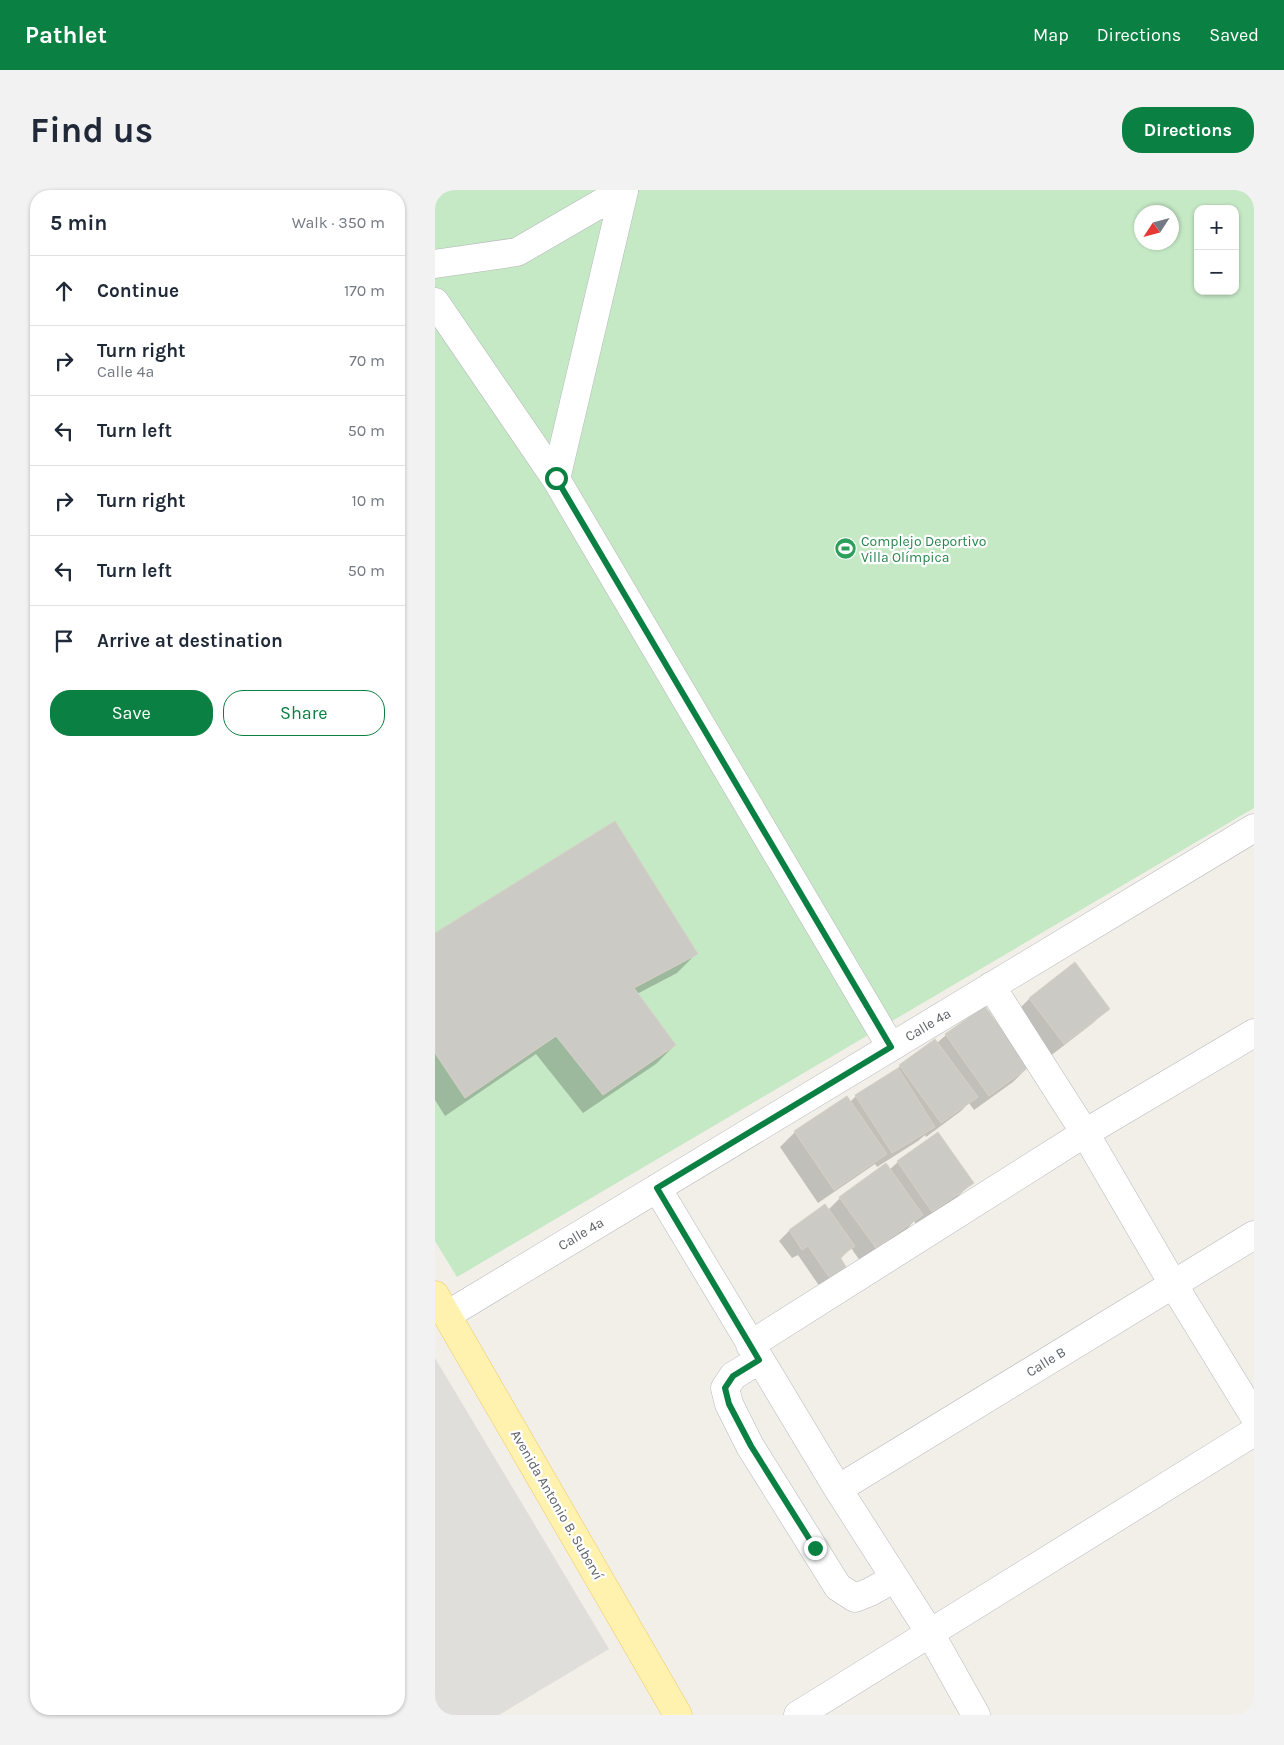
<!DOCTYPE html>
<html lang="en">
<head>
<meta charset="utf-8">
<style>
	:root { --surface:#fff; --page:#f2f2f3; --text:#1f2937; --muted:#747a83; --line:#e0e1e3; --accent:#0b8043 }
	body { margin:0; font-family:Karla,sans-serif; background:var(--page); color:var(--text) }
	.controls { position:absolute; right:15px; top:15px; display:grid; overflow:hidden; border-radius:10px; box-shadow:0 1px 4px #0004 }
	.controls button { width:45px; height:45px; display:grid; place-items:center; padding:0; border:0; border-bottom:1px solid var(--line); background:var(--surface); color:var(--text); font:25px sans-serif }
	.compass { position:absolute; left:699px; top:15px; width:45px; height:45px; border-radius:50%; background:var(--surface); box-shadow:0 1px 4px #0004; rotate:234deg }
	.stop { position:absolute; width:15px; height:15px; margin:-11px; border:4px solid #0b8043; border-radius:50%; background:#fff }
	.stop.end { background:#0b8043; border-color:#fff; box-shadow:0 1px 5px #0008 }
	.list { margin:0; padding:0; list-style:none }
	h2 { display:flex; justify-content:space-between; align-items:center; height:65px; margin:0; padding:0 20px; font-size:21px }
	h2 small { font-size:16px; font-weight:400; color:var(--muted) }
	.list li { display:grid; grid-template-columns:32px 1fr auto; gap:15px; align-items:center; box-sizing:border-box; height:70px; padding:0 20px; border-top:1px solid var(--line) }
	.list b { display:block; font-size:19px; white-space:nowrap }
	.list p { margin:0; font-size:16px; white-space:nowrap; color:var(--muted) }
	.list em { font-size:16px; font-style:normal; color:var(--muted) }
	.actions { display:flex; gap:10px; padding:15px 20px }
	.actions a { flex:1; padding:11px 0; border:1px solid var(--accent); border-radius:20px; text-align:center; font-size:18px; color:var(--accent) }
	.actions .main { background:var(--accent); color:#fff }
	.icon { flex:none; width:28px; height:28px; fill:none; stroke:currentColor; stroke-width:2; stroke-linecap:round; stroke-linejoin:round }
	.map { position:relative; flex:none; width:819px; height:1525px; overflow:hidden; border-radius:20px }
	header { display:flex; align-items:center; gap:30px; box-sizing:border-box; height:70px; padding:0 25px; background:var(--accent); color:#fff }
	header strong { font-size:24px }
	nav { display:flex; gap:28px; margin-inline-start:auto; font-size:18px }
	.intro { display:flex; align-items:center; justify-content:space-between; box-sizing:border-box; height:120px; padding:0 30px }
	h1 { margin:0; font-size:35px }
	.button { padding:12px 22px; border-radius:20px; background:var(--accent); color:#fff; font-size:18px; font-weight:700 }
	main { display:flex; gap:30px; padding:0 30px }
	aside { flex:1; background:var(--surface); border-radius:20px; box-shadow:0 1px 4px #0004 }
	.map>svg:first-child { display:block }
</style>
</head>
<body>
<header>
<strong>Pathlet</strong>
<nav><a>Map</a><a>Directions</a><a>Saved</a></nav>
</header>
<div class="intro"><h1>Find us</h1><a class="button">Directions</a></div>
<main>
<aside>
<h2>5 min<small>Walk · 350 m</small></h2>
<ul class="list">
<li><svg class="icon" aria-label="ahead" viewBox="0 0 24 24"><path d="M12 20V5M6 11l6-6 6 6"/></svg><div><b>Continue</b></div><em>170 m</em></li>
<li><svg class="icon" aria-label="right" viewBox="0 0 24 24"><path d="M7 20v-9h11M14 6l5 5-5 5"/></svg><div><b>Turn right</b><p>Calle 4ª</p></div><em>70 m</em></li>
<li><svg class="icon" aria-label="left" viewBox="0 0 24 24"><path d="M17 20v-9H6M10 6l-5 5 5 5"/></svg><div><b>Turn left</b></div><em>50 m</em></li>
<li><svg class="icon" aria-label="right" viewBox="0 0 24 24"><path d="M7 20v-9h11M14 6l5 5-5 5"/></svg><div><b>Turn right</b></div><em>10 m</em></li>
<li><svg class="icon" aria-label="left" viewBox="0 0 24 24"><path d="M17 20v-9H6M10 6l-5 5 5 5"/></svg><div><b>Turn left</b></div><em>50 m</em></li>
<li><svg class="icon" aria-label="arrive" viewBox="0 0 24 24"><path d="M6 21V4h12l-3 4 3 4H6"/></svg><div><b>Arrive at destination</b></div></li>
</ul>
<div class="actions"><a class="main">Save</a><a>Share</a></div>
</aside>
<div class="map">
<svg width="819" height="1525" viewBox="0 0 819 1525">
	<rect width="100%" height="100%" fill="#f1efe8"/>
	<path fill="#e0deda" d="M0 1168 174 1459 64 1525H0Z"/>
	<path fill="#c5e8c5" fill-rule="evenodd" d="M0 0H819V618L22 1087 0 1051ZM763 19H800V101H763ZM706 22H736V52H706Z"/>
	<path fill="#0003" d="M0 744 261 764 242 783 202 804 240 855 221 874 148 923 101 864 10 926 0 910Z
		M595 808 673 819 658 833 614 867 580 823Z
		M550 817 593 877 578 892 539 920 534 913 526 921 491 947 490 945 483 951 442 977 440 974 383 1013 345 957 360 942 415 912 421 906 459 882 465 876 502 853 511 845Z
		M463 972 537 993 522 1007 482 1035 479 1031 472 1039 426 1072 416 1058 405 1069 410 1076 400 1086 385 1097 363 1065 357 1068 344 1051 354 1041 390 1016 393 1020 405 1008 454 980Z"/>
	<path fill="#cccac5" stroke="#d6d1c6" d="M180 631 263 764 199 798 241 855 168 905 121 846 30 908 0 863V743Z
		M640 772 675 819 629 854 594 808Z
		M550 816 594 877 554 906 510 844Z
		M500 849 543 907 506 933 464 875Z
		M463 878 500 937 457 963 420 905Z
		M412 906 452 964 399 1000 359 941Z
		M503 942 539 993 497 1022 462 971Z
		M451 973 488 1025 441 1058 404 1007Z
		M390 1014 420 1056 405 1067 411 1077 395 1088 373 1056 367 1060 354 1040Z"/>
	<g fill="none" stroke-linecap="round" stroke-linejoin="round">
		<defs>
			<path id="minor" d="M189 1 121 289 456 857
				M0 74 82 62 189 0
				M0 112 121 289
				M556 796 650 943 738 1094 819 1226
				M222 998 403 1299 495 1443 541 1525
				M12 1125 819 638
				M315 1155 650 943 819 843
				M324 1170 298 1186 290 1198 294 1214 315 1256 403 1397 420 1408 435 1402 460 1388
				M403 1299 819 1045
				M363 1525 819 1242"/>
			<path id="major" d="M0 1105 243 1525"/>
		</defs>
		<use href="#minor" stroke="#b5b8bc" stroke-width="29"/>
		<use href="#major" stroke="#f2c960" stroke-width="29"/>
		<use href="#minor" stroke="#fff" stroke-width="28"/>
		<use href="#major" stroke="#fff2af" stroke-width="28"/>
	</g>
	<g fill="none" stroke-linecap="round" stroke-linejoin="round">
		<path stroke="#0b8043" stroke-width="6" d="M121 288 456 857 222 998 324 1170 298 1186 290 1198 294 1214 316 1256 380 1358"/>
	</g>
	<defs>
		<symbol id="stadium-disc" viewBox="-11 -11 22 22"><circle r="9.5" fill="#2e9e5b" stroke="#fff"/><path d="M0-5a6.5 5 0 1 0 0 10a6.5 5 0 1 0 0-10ZM-3.5-1.8h7v3.6h-7Z" fill="#fff"/></symbol>
	</defs>
	<g fill-rule="evenodd">
		<use href="#stadium-disc" x="398" y="346" width="25" height="25"/>
	</g>
	<g text-anchor="middle" dominant-baseline="central" stroke-width="4.5" stroke-linejoin="round" paint-order="stroke">
		<g font-size="14" fill="#27864d" stroke="#fff" text-anchor="start">
			<text x="426" y="351">Complejo Deportivo<tspan x="426" dy="16">Villa Olímpica</tspan></text>
		</g>
		<g font-size="14" fill="#5f6368" stroke="#fff">
			<text transform="translate(493 835) rotate(-31)">Calle 4ª</text>
			<text transform="translate(146 1044) rotate(-31)">Calle 4ª</text>
			<text transform="translate(611 1172) rotate(-32)">Calle B</text>
			<text transform="translate(122 1315) rotate(60)">Avenida Antonio B. Suberví</text>
		</g>
	</g>
</svg>
<div class="controls">
<button>+</button>
<button>−</button>
</div>
<svg class="compass" viewBox="-18 -18 36 36"><path d="M0-13l5 13h-10z" fill="#e53935"/><path d="M0 13l5-13h-10z" fill="#747a83"/></svg>
<div class="stop" style="left:121px;top:288px"></div>
<div class="stop end" style="left:380px;top:1358px"></div>
</div>
</main>
</body>
</html>
